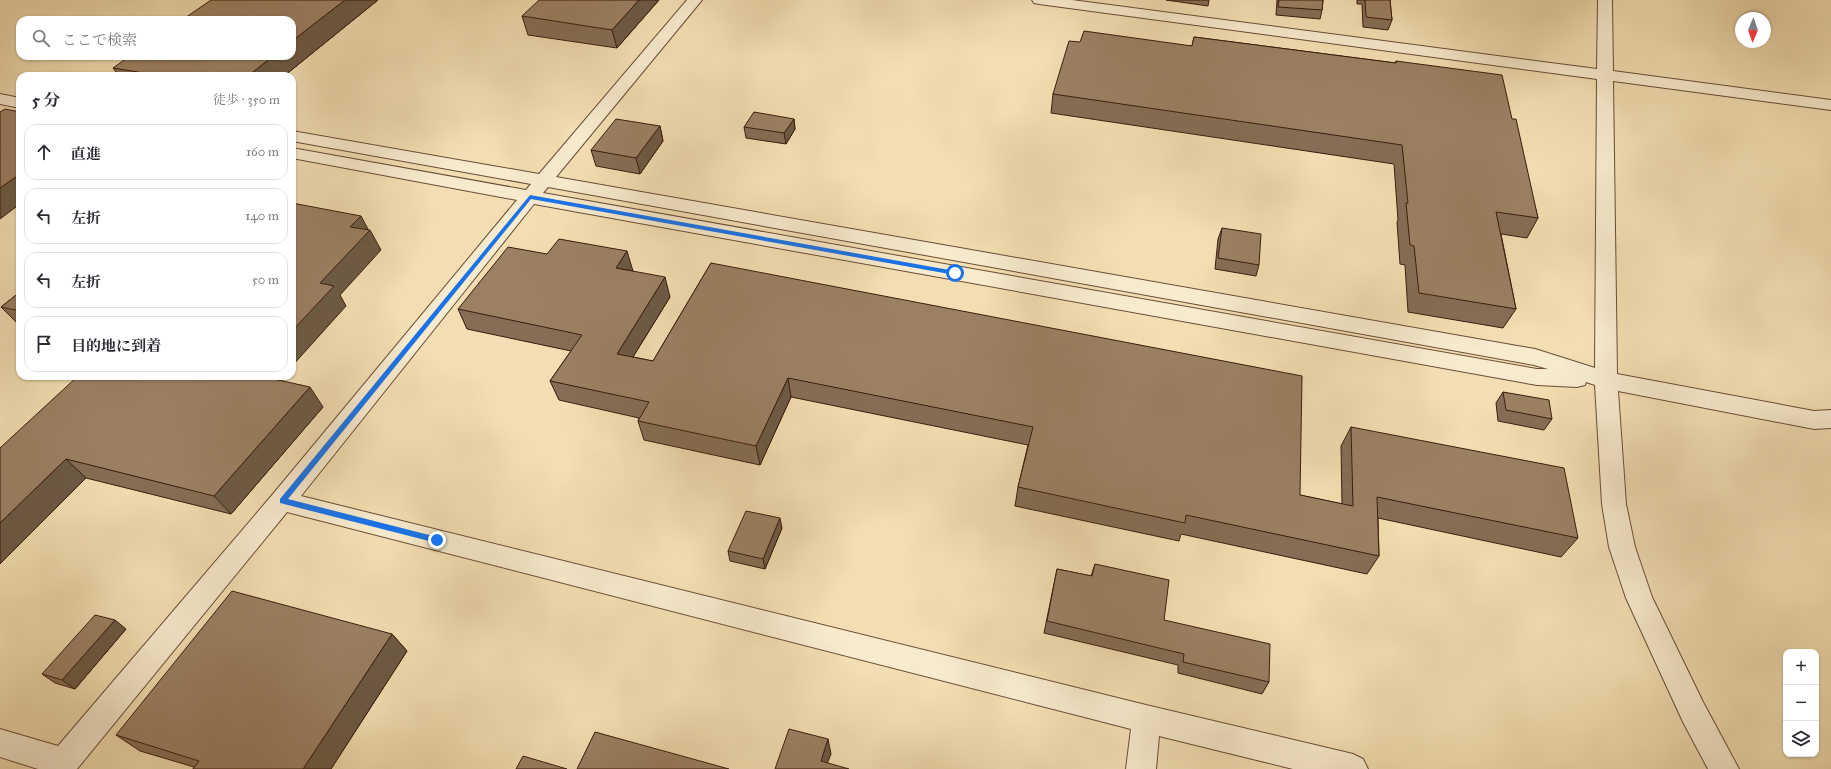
<!DOCTYPE html>
<html lang="ja">
<head>
<meta charset="utf-8">
<style>
	:root { --surface:#fff; --page:#f2f2f3; --text:#2b2b33; --muted:#7c7c81; --line:#e1e1e2 }
	body { margin:0; font-family:"IM FELL Great Primer","Noto Serif JP",serif; background:var(--page); color:var(--text) }
	.controls { position:absolute; right:12px; bottom:12px; display:grid; overflow:hidden; border-radius:8px; box-shadow:0 1px 3px #0004 }
	.controls button { width:36px; height:36px; display:grid; place-items:center; padding:0; border:0; border-bottom:1px solid var(--line); background:var(--surface); color:var(--text); font:20px sans-serif }
	.compass { position:absolute; left:1735px; top:12px; width:36px; height:36px; border-radius:50%; background:var(--surface); box-shadow:0 1px 3px #0004; rotate:182deg }
	.stop { position:absolute; width:12px; height:12px; margin:-9px; border:3px solid #1a73e8; border-radius:50%; background:#fff }
	.stop.end { background:#1a73e8; border-color:#fff; box-shadow:0 1px 4px #0008 }
	.list { margin:0; padding:0; list-style:none }
	h2 { display:flex; justify-content:space-between; align-items:center; height:52px; margin:0; padding:0 16px; font-size:17px }
	h2 small { font-size:13px; font-weight:400; color:var(--muted) }
	.list li { display:grid; grid-template-columns:26px 1fr auto; gap:12px; align-items:center; box-sizing:border-box; height:56px; margin:0 8px 8px; padding:0 8px; border:1px solid var(--line); border-radius:12px }
	.list b { display:block; font-size:15px; white-space:nowrap }
	.list em { font-size:13px; font-style:normal; color:var(--muted) }
	.icon { flex:none; width:22px; height:22px; fill:none; stroke:currentColor; stroke-width:2; stroke-linecap:round; stroke-linejoin:round }
	.map { position:relative; flex:none; width:1831px; height:769px; overflow:hidden }
	.search { position:absolute; background:var(--surface); box-shadow:0 1px 3px #0004; left:16px; top:16px; width:280px; height:44px; display:flex; align-items:center; gap:10px; box-sizing:border-box; padding:0 14px; border-radius:12px; color:var(--muted); font-size:15px }
	.panel { position:absolute; background:var(--surface); box-shadow:0 1px 3px #0004; left:16px; top:72px; width:280px; height:308px; border-radius:12px }
	.map>svg:first-child { display:block }
</style>
</head>
<body>
<div class="map">
<svg width="1831" height="769" viewBox="0 0 1831 769">
	<rect width="100%" height="100%" fill="#f2deb2"/>
	<filter id="stains"><feTurbulence type="fractalNoise" baseFrequency=".005" numOctaves="4"/><feColorMatrix values="0 0 0 0 .2 0 0 0 0 .09 0 0 0 0 .02 0 0 0 .5 -.17"/></filter>
	<radialGradient id="worn" r=".72"><stop offset=".6" stop-color="#630" stop-opacity="0"/><stop offset="1" stop-color="#630" stop-opacity=".3"/></radialGradient>
	<g fill="none" stroke-linecap="round" stroke-linejoin="round">
		<defs>
			<path id="tertiary" d="M687 0H702L556 177 1535 349 1595 368 1597 79 1039 4 1034 3 1032 0H1072L1597 69 1598 0H1612L1613 71 1831 100V110L1613 81 1617 374 1814 411 1831 410V428L1814 429 1618 391 1626 504 1635 547 1652 597 1703 702 1739 769H1708L1683 722 1626 598 1609 547 1602 504 1595 385 1586 382 1585 385 1577 387 1537 385 534 204 301 496 1146 705 1353 754 1363 759 1368 769H1293L1159 736 1156 769H1126L1131 729 287 512 77 769H38L0 757V729L58 746 273 494 517 200 292 158V148L526 190 531 184 292 141V131L539 174ZM548 187 1534 365 1548 369H1537L543 193Z
				M0 94 20 98V108L0 104Z"/>
		</defs>
		<use href="#tertiary" stroke="#6a4c36" stroke-width="2"/>
		<use href="#tertiary" fill="#f7eacd" fill-rule="evenodd"/>
	</g>
	<path fill="#856e55" stroke="#3c1b0d" d="M378 0 284 76H119L113 68Z
		M659 0 617 48 528 35 522 16Z
		M1166 0H1209L1208 6Z
		M1277 0H1323L1322 10 1320 19 1276 15Z
		M1357 0H1390L1392 20 1388 30 1363 27 1362 4H1357Z
		M1194 37 1395 63 1396 61 1512 119 1538 218 1527 238 1501 234 1516 309 1503 328 1408 312 1405 265 1400 264 1397 222 1398 220 1394 164 1051 113 1053 94 1080 42 1192 46Z
		M794 119 795 129 786 144 746 138 744 127Z
		M660 126 663 141 640 174 596 166 591 150Z
		M1222 228 1259 265 1256 276 1215 269 1218 239Z
		M547 254 633 271 670 297 633 357 653 361 711 263 1300 495 1342 504 1341 446 1351 427 1578 538 1561 557 1378 518 1379 556 1367 574 1181 534 1179 541 1015 506 1018 487 1028 445 791 397 760 465 644 440 638 421 639 418 559 400 550 381 571 351 467 329 458 309Z
		M20 292V326L1 307Z
		M78 376H283L279 380 323 407 231 514 86 478 0 564Z
		M1503 392 1552 419 1544 430 1498 421 1496 403Z
		M782 528 765 569 730 561 728 551Z
		M1095 564 1164 620 1269 682 1262 694 1178 673V665L1044 633 1057 569 1091 576Z
		M126 629 75 689 55 683 42 674Z
		M392 634 407 651 331 769H193L194 767 140 751 116 735Z"/>
	<path fill="#6c5a45" stroke="#3c1b0d" d="M345 0H378L284 76H248L273 56H292V41Z
		M639 0H659L617 48 612 30Z
		M794 119 795 129 786 144 784 133Z
		M660 126 663 141 640 174 636 158Z
		M20 174V204L0 219V188Z
		M361 216 369 231 370 230 381 250 340 295 346 306 292 366V331L320 283 350 227Z
		M627 251 633 271 616 268Z
		M665 277 670 297 623 373 617 354Z
		M253 376H283L266 394Z
		M788 378 791 397 760 465 756 446Z
		M310 387 323 407 231 514 214 496Z
		M66 459 86 478 0 564V523Z
		M780 518 782 528 765 569 763 559Z
		M115 620 126 629 75 689 62 680Z
		M392 634 407 651 331 769H303Z
		M828 739 831 754 825 769 821 761Z"/>
	<path fill="#9b8063" stroke="#3c1b0d" d="M211 0H345L292 41V20H182Z
		M539 0H639L612 30 522 16Z
		M1279 0H1323L1322 10 1278 7Z
		M1365 0H1390L1392 20 1366 17Z
		M1084 31 1192 46 1194 37 1396 63V61L1502 75 1512 119H1516L1538 218 1496 212 1516 309 1419 293 1414 246 1410 245 1406 203H1408L1402 145 1053 94 1069 41 1080 42Z
		M130 56H273L248 76H163L113 68Z
		M5 109 20 112V174L0 188V112Z
		M754 112 794 119 784 133 744 127Z
		M616 119 660 126 636 158 591 150Z
		M292 203 361 216 350 227 370 230 320 283 334 286 292 331Z
		M1222 228 1261 234 1259 265 1218 258Z
		M559 239 627 251 616 268 665 277 617 354 653 361 711 263 1302 376 1300 495 1353 506 1351 427 1564 468 1578 538 1377 497 1379 556 1186 515 1185 523 1018 487 1033 427 788 378 756 446 638 421 649 402 550 381 582 335 458 309 508 247 547 254Z
		M20 292V311L1 307Z
		M78 376H260L310 387 214 496 66 459 0 523V448Z
		M1503 392 1549 400 1552 419 1506 410Z
		M746 511 780 518 763 559 728 551Z
		M1095 564 1169 580 1164 620 1270 644 1269 682 1183 662 1184 654 1047 621 1057 569 1092 576Z
		M232 591 392 634 303 769H193L199 761 116 735Z
		M95 615 115 620 62 680 42 674Z
		M789 729 828 739 821 761 849 769H775Z
		M595 732 729 769H577Z
		M523 756 567 769H516Z"/>
	<path fill="#1a73e8" d="M530 195 955 271 958 273 955 275 531 199 288 499 437 537 439 538V542L437 543 280 503V499Z"/>
	<rect width="100%" height="100%" filter="url(#stains)"/>
	<rect width="100%" height="100%" fill="url(#worn)"/>
</svg>
<div class="controls">
<button>+</button>
<button>−</button>
<button><svg class="icon" aria-label="layers" viewBox="0 0 24 24"><path d="M12 4l9 5-9 5-9-5zM3 14l9 5 9-5"/></svg></button>
</div>
<svg class="compass" viewBox="-18 -18 36 36"><path d="M0-13l5 13h-10z" fill="#e53935"/><path d="M0 13l5-13h-10z" fill="#7c7c81"/></svg>
<div class="stop" style="left:955px;top:273px"></div>
<div class="stop end" style="left:437px;top:540px"></div>
<div class="search"><svg class="icon" aria-label="search" viewBox="0 0 24 24"><circle cx="10" cy="10" r="6"/><path d="M15 15l6 6"/></svg>ここで検索</div>
<section class="panel">
<h2>5 分<small>徒歩 · 350 m</small></h2>
<ul class="list">
<li><svg class="icon" aria-label="ahead" viewBox="0 0 24 24"><path d="M12 20V5M6 11l6-6 6 6"/></svg><div><b>直進</b></div><em>160 m</em></li>
<li><svg class="icon" aria-label="left" viewBox="0 0 24 24"><path d="M17 20v-9H6M10 6l-5 5 5 5"/></svg><div><b>左折</b></div><em>140 m</em></li>
<li><svg class="icon" aria-label="left" viewBox="0 0 24 24"><path d="M17 20v-9H6M10 6l-5 5 5 5"/></svg><div><b>左折</b></div><em>50 m</em></li>
<li><svg class="icon" aria-label="arrive" viewBox="0 0 24 24"><path d="M6 21V4h12l-3 4 3 4H6"/></svg><div><b>目的地に到着</b></div></li>
</ul>
</section>
</div>
</body>
</html>
